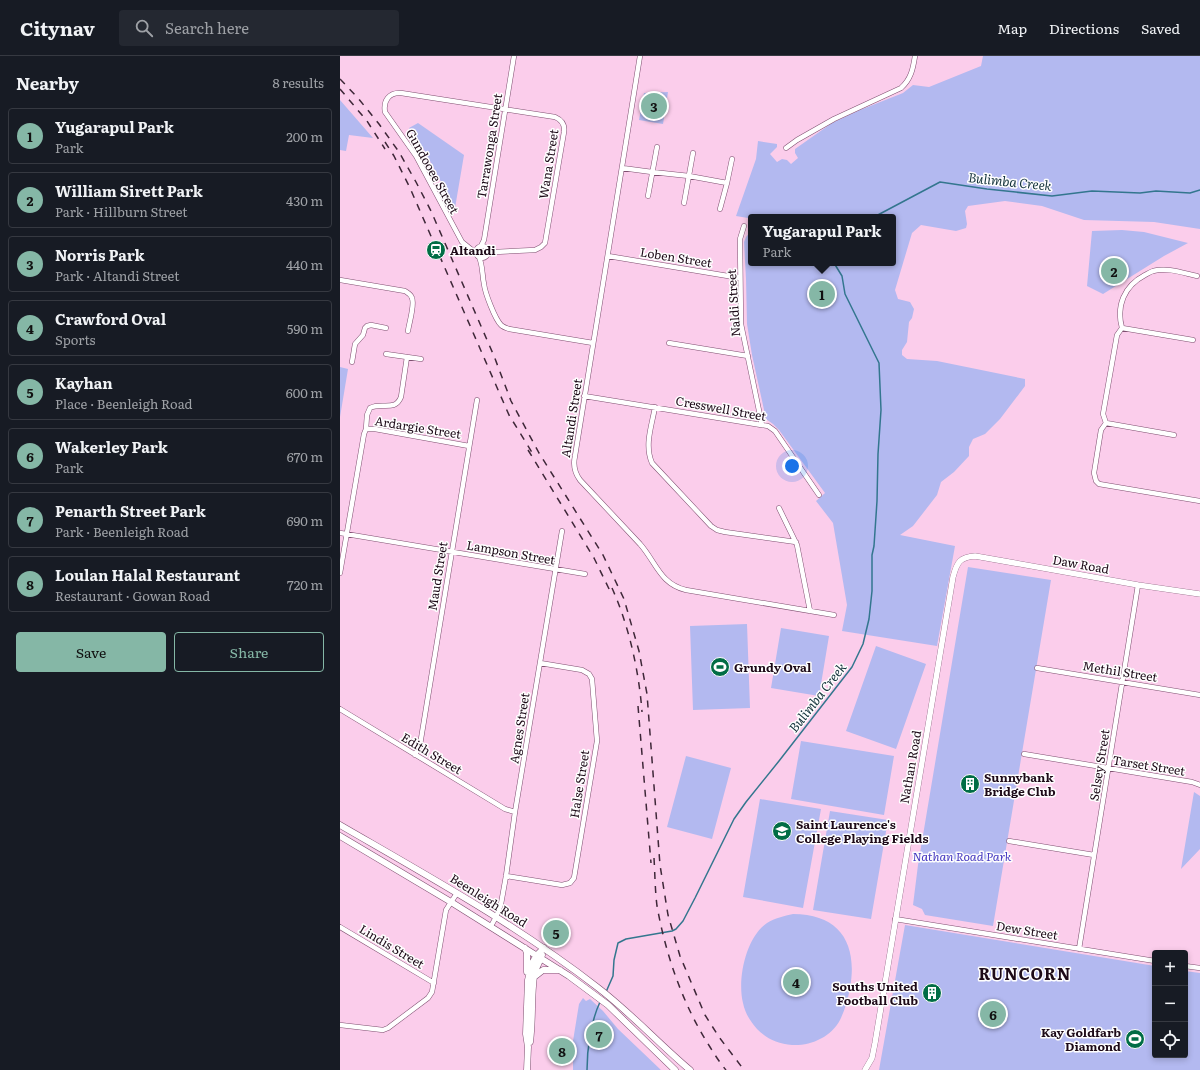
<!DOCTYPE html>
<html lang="en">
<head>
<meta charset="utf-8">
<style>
	:root { --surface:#171b24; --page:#242831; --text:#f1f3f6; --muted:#9ea1a6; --line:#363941; --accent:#85b7a6 }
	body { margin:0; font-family:Literata,serif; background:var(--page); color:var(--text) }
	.controls { position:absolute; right:12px; bottom:12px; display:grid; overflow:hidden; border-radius:4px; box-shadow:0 2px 6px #0003 }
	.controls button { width:36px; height:36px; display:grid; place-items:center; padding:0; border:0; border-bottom:1px solid var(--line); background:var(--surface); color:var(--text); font:20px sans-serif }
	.you { position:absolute; left:452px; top:410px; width:14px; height:14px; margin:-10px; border:3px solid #fff; border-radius:50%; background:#1a73e8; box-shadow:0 0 0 6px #1a73e833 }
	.badge { display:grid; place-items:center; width:26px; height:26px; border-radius:50%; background:var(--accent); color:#111; font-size:13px; font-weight:700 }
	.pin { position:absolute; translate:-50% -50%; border:2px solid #fff; box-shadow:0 1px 4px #0006 }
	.popup { position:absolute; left:408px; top:158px; width:148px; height:52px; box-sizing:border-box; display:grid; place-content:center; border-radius:4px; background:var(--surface); filter:drop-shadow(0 1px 3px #0005); font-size:13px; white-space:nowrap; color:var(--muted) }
	.popup b { font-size:15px; color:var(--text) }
	.popup::after { content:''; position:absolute; left:50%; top:100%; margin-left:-8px; border:8px solid transparent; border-top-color:var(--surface) }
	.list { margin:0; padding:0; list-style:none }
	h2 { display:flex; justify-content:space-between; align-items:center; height:52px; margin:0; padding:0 16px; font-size:17px }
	h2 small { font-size:13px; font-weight:400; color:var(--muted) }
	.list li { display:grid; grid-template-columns:26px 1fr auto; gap:12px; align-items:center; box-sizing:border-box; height:56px; margin:0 8px 8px; padding:0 8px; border:1px solid var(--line); border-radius:4px }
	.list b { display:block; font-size:15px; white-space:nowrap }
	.list p { margin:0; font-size:13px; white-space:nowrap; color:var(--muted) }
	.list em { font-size:13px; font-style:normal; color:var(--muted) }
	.actions { display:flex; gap:8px; padding:12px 16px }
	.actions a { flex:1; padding:9px 0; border:1px solid var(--accent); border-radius:4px; text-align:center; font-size:14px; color:var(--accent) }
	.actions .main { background:var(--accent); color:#111 }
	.icon { flex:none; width:22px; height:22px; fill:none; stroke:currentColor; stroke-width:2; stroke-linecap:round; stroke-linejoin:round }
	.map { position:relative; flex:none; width:860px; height:1014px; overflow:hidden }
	header { display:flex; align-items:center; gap:24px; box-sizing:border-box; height:56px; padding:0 20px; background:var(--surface); border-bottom:1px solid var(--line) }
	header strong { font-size:19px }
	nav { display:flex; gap:22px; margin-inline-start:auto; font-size:14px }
	.search { width:280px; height:36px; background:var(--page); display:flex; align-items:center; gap:10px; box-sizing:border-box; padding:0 14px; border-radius:4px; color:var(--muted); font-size:15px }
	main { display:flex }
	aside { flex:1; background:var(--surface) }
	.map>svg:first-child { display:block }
</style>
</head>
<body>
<header>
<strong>Citynav</strong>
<div class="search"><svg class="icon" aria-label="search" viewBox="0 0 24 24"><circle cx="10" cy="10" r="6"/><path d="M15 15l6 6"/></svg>Search here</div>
<nav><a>Map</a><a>Directions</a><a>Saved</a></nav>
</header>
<main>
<aside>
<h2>Nearby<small>8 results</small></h2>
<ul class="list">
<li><span class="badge">1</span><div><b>Yugarapul Park</b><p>Park</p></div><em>200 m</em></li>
<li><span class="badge">2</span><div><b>William Sirett Park</b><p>Park · Hillburn Street</p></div><em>430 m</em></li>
<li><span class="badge">3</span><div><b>Norris Park</b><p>Park · Altandi Street</p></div><em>440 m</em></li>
<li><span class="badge">4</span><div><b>Crawford Oval</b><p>Sports</p></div><em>590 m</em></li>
<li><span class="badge">5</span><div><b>Kayhan</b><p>Place · Beenleigh Road</p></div><em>600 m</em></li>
<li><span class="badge">6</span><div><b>Wakerley Park</b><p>Park</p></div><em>670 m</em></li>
<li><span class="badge">7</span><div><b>Penarth Street Park</b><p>Park · Beenleigh Road</p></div><em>690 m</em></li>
<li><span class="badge">8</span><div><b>Loulan Halal Restaurant</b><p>Restaurant · Gowan Road</p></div><em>720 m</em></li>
</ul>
<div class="actions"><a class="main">Save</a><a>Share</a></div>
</aside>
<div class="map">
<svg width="860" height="1014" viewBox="0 0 860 1014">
	<rect width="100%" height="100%" fill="#fbcdeb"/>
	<path fill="#b3b9f0" d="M643 0H860V173L814 166 744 164 702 150 665 145 628 150 625 155 627 168 626 172 616 175 581 169 572 177 555 234 558 243 570 246 574 253 572 262 569 266 567 286 562 294V299L567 303 597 305 685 323V330L660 363 645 378 633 383 629 391V400L614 416 601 426 597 439 573 470 560 479 615 490 597 590 502 575 507 549 493 467 476 445 485 437 439 374 433 368 426 363 412 299 407 268 406 223 404 186 406 181 411 175V207H553V161H411V164L408 162 396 160 416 103 418 85 437 88V91L430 98 437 106 442 103 447 104 451 108 458 102 455 97V93L492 67 520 54 563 37 573 29 589 31 641 10Z
		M328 36 323 68 299 64 304 37Z
		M0 44 33 82 9 79 6 95 0 94Z
		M78 67 124 99 115 152 83 92 69 72Z
		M782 174 804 176 848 187 824 200 763 238 747 230 752 175Z
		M0 311 8 313 0 361Z
		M628 511 711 524 653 870 585 859 582 853 573 849 578 809Z
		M407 568 410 652 353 654 350 570Z
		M441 572 489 580 479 640 431 632Z
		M536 590 586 608 556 693 506 675Z
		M461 685 554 700 544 759 451 743Z
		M346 700 391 712 372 783 327 771Z
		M854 736 860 740V793L841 813Z
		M420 743 481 753 463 852 403 841Z
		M490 755 548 764 531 863 473 854Z
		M453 858C500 858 518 888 510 932 508 943 505 954 500 964 491 981 471 990 452 989 438 988 427 983 417 973 410 965 405 957 403 947 397 923 406 881 427 867 435 862 444 860 453 858Z
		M565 869 815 910V999H845V915L860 917V1014H539Z
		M243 942 246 945 250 943 263 955 278 973 321 1014H233V985L239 948Z"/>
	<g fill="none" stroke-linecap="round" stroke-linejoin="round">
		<path stroke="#33768e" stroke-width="1.5" d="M534 161 600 126 647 133 712 140 752 135 800 137 816 135 850 137 860 134
			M266 936 273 920 274 904 278 887 286 883 332 875 336 873 343 865 355 842 394 763 406 746 439 705 512 611 523 588 529 563 532 535V499L534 490 537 445 538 398 541 354 539 307 505 238 502 220 494 207
			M247 1014C247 993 251 965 260 946"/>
		<defs>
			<path id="minor" d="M300 0 235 400C233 409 234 416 240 424L300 488C316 506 320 528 346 534L494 559
				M446 92 457 84 494 63 561 32C571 23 573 13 575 0
				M282 112 312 116 349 120 387 127
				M308 140 317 91
				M344 147 353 97
				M380 153 387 127 392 103
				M404 170 400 183 401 268 422 369
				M141 190 144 184 174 0
				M136 196a6 6 0 1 1 12 0a6 6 0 1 1-12 0Z
				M138 199 122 186 76 100 45 56C43 45 49 36 61 37L215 61C222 64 225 69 224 76L205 187 201 191 195 194 155 196 147 199
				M268 200 400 222
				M139 201C143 210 142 219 144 228 145 237 155 263 161 269 163 271 166 272 169 273L253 287
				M857 220C843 217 827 211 813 215 810 216 807 218 805 219 784 230 776 250 782 272L777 279 763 358 766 367 761 374 754 417 756 425 759 428 860 445
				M0 224 65 235C68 237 71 238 72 242 75 249 69 267 68 275
				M782 272 853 284
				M329 287 408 300
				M46 298 81 303
				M12 306 15 288 23 279 25 272 27 270 31 269 46 272
				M244 340 428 370 435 375 479 439
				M315 351C312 369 304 389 312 407L371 470 377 474 385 476 456 486
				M766 367 834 379
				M26 373 27 359 30 352C42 346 55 356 61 341L67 301
				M439 452 457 489 470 555
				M0 477 245 518
				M0 517 24 378 26 373H35L129 390
				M697 612 860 639
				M0 653 165 753 175 756
				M684 698 852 726 860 729
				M75 699 80 689 137 344
				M669 785 754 799
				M166 820 222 829 230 827 234 822 257 685 252 623 249 618 242 614 200 607
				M555 863 815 905
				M151 870 156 861 161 848 166 820 175 756 222 475
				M0 871 94 927
				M739 893 798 529
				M845 910 860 912
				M0 969 43 974 48 972 88 942 92 936 106 854 117 837"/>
			<path id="tertiary" d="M525 1014 532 1002 535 987 613 521C617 506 620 501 635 500L798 529 860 538"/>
			<path id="secondary" d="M0 769C88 820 177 869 257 931 290 956 318 987 350 1014
				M0 780 111 846 229 920 268 949 335 1014
				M185 892 187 897V916
				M194 921 203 914H220
				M190 986C193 964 191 941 194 920 195 912 200 906 202 899
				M187 1014 188 991 186 978 188 924 192 907 197 899 204 892"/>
		</defs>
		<use href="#minor" stroke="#7f4f70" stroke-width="5.5"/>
		<use href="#tertiary" stroke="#7f4f70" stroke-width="6"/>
		<use href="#secondary" stroke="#7f4f70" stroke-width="7"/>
		<use href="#minor" stroke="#fff" stroke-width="4.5"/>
		<use href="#tertiary" stroke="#fff" stroke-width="5.5"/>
		<use href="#secondary" stroke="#fff" stroke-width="6"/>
		<path stroke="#3e2738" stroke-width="1.5" stroke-dasharray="7 7" stroke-linecap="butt" d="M0 23 18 42 39 68 59 96 76 126 91 155 154 300 171 345 199 397 263 499 284 543 299 595 307 638 320 809 328 859 340 900 365 959 379 981 404 1014
			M0 33 27 65 45 93
			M45 86 54 100 70 132 169 359 193 398
			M188 394 254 502 272 539
			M272 532C289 570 299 615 302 656
			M298 650 311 807
			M314 802C315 818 315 834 317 850 326 900 343 949 370 991 375 999 380 1007 386 1014"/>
	</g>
	<defs>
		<symbol id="station-disc" viewBox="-11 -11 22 22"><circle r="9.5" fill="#016d45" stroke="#fefefe"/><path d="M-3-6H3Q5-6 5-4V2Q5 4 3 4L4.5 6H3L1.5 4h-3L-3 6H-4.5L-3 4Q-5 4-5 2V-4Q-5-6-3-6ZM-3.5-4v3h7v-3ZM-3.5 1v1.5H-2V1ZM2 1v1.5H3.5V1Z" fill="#fff"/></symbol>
		<symbol id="stadium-disc" viewBox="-11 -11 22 22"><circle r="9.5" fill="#016d45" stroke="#fefefe"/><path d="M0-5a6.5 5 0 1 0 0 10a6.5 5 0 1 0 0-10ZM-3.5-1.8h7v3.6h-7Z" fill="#fff"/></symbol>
		<symbol id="building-disc" viewBox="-11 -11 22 22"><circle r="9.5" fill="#016d45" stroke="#fefefe"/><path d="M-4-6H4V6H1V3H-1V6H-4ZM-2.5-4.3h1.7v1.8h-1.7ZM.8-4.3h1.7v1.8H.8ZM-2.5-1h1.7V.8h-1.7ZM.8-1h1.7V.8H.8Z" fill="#fff"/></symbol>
		<symbol id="school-disc" viewBox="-11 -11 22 22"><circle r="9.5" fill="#016d45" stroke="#fefefe"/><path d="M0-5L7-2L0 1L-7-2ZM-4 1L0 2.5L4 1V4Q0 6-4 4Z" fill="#fff"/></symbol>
	</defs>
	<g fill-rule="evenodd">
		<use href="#station-disc" x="85" y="183" width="22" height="22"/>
		<use href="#stadium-disc" x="369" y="600" width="22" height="22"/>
		<use href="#building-disc" x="619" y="717" width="22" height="22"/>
		<use href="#school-disc" x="431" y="764" width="22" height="22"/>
		<use href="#building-disc" x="581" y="926" width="22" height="22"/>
		<use href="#stadium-disc" x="784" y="972" width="22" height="22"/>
	</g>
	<g text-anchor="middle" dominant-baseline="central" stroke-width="3" stroke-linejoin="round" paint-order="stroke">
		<g font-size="12" fill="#1d0a18" stroke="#fefefe">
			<text transform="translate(149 90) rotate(-81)">Tarrawonga Street</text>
			<text transform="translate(208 108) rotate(-81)">Wana Street</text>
			<text transform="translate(93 115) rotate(61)">Gundooee Street</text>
			<text transform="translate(336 201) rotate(9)">Loben Street</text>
			<text transform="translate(393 247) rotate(-94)">Naldi Street</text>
			<text transform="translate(381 352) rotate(10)">Cresswell Street</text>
			<text transform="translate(231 362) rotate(-81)">Altandi Street</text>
			<text transform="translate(78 371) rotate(9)">Ardargie Street</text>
			<text transform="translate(171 496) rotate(10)">Lampson Street</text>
			<text transform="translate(741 508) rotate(10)">Daw Road</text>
			<text transform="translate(97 520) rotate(-81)">Maud Street</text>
			<text transform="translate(780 615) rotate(9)">Methil Street</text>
			<text transform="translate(179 672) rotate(-81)">Agnes Street</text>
			<text transform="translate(92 697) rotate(31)">Edith Street</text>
			<text transform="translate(759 709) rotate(-81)">Selsey Street</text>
			<text transform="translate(809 709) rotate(9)">Tarset Street</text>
			<text transform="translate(570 711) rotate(-80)">Nathan Road</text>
			<text transform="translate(239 728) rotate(-81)">Halse Street</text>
			<text transform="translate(149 844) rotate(32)">Beenleigh Road</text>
			<text transform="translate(687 874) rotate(9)">Dew Street</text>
			<text transform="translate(52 890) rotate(31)">Lindis Street</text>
		</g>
		<g font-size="12" font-weight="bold" fill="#1d0a18" stroke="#fefefe" text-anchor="start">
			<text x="110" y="194">Altandi</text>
			<text x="394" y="611">Grundy Oval</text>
			<text x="644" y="721">Sunnybank<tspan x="644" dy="14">Bridge Club</tspan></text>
			<text x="456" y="768">Saint Laurence's<tspan x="456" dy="14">College Playing Fields</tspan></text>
			<text x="578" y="930" text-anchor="end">Souths United<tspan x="578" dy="14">Football Club</tspan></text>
			<text x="781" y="976" text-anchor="end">Kay Goldfarb<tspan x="781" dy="14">Diamond</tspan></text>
		</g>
		<g font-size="12" font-style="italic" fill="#4639c0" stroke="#fefefe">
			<text x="622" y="800">Nathan Road Park</text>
		</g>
		<g font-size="13" font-style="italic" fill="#14333c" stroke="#fefefe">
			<text transform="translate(670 125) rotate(6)">Bulimba Creek</text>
			<text transform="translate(477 641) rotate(-52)">Bulimba Creek</text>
		</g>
		<g font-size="16" font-weight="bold" letter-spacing="1" fill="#1d0a18" stroke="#fefefe">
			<text x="685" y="917">RUNCORN</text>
		</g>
	</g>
</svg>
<div class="controls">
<button>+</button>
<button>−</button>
<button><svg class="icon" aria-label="locate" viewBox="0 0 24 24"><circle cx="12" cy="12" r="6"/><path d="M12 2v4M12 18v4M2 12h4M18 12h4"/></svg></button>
</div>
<div class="you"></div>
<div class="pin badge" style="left:482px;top:238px">1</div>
<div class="popup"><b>Yugarapul Park</b>Park</div>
<div class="pin badge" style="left:774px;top:215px">2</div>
<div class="pin badge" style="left:314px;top:50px">3</div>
<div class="pin badge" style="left:456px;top:926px">4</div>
<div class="pin badge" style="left:216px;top:877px">5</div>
<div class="pin badge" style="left:653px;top:958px">6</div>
<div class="pin badge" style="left:259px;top:979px">7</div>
<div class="pin badge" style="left:222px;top:995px">8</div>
</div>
</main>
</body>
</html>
